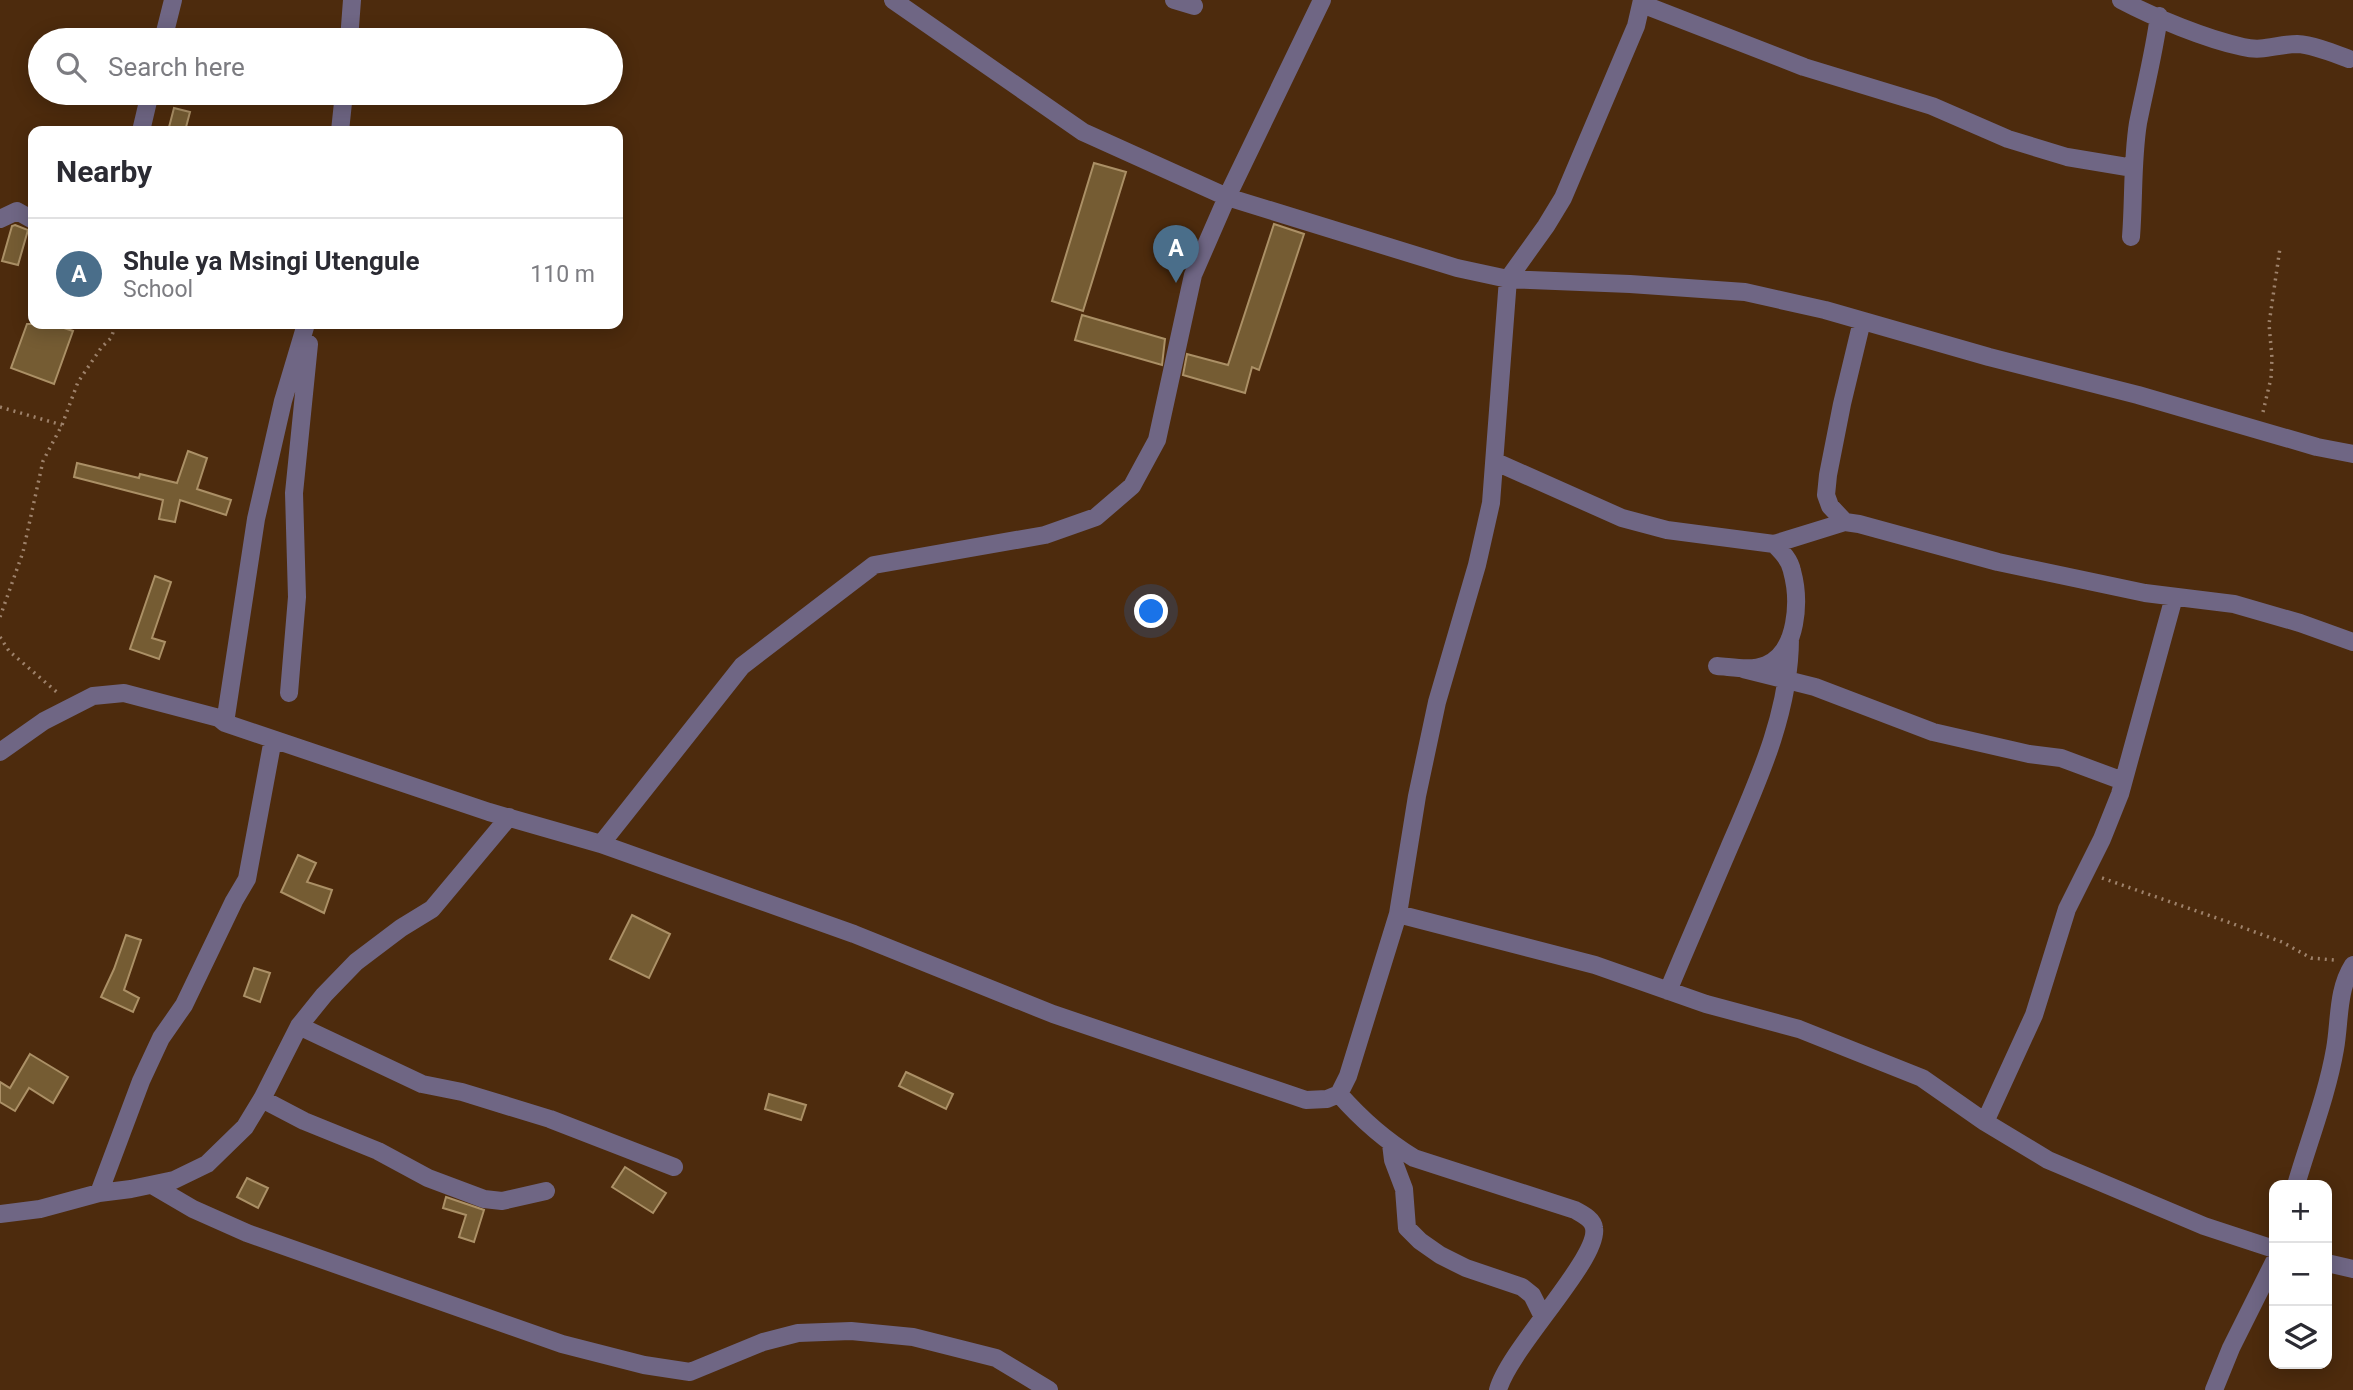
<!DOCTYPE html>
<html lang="en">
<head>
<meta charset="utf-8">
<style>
	:root { --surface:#fff; --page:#f7f7f7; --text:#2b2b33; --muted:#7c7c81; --line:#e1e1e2; --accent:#4a6e8a }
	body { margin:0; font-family:Roboto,sans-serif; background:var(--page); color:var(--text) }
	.controls { position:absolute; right:21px; bottom:21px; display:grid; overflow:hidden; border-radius:14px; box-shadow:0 4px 18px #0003 }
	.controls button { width:63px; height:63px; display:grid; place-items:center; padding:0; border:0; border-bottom:2px solid var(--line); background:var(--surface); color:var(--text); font:35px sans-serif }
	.you { position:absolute; left:1152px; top:612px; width:24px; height:24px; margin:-18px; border:5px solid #fff; border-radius:50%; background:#1a73e8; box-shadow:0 0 0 10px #1a73e833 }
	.badge { display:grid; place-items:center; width:46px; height:46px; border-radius:50%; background:var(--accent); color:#fff; font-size:23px; font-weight:700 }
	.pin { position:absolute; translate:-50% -58px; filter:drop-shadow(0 2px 4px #0008) }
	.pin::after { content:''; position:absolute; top:37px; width:24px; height:21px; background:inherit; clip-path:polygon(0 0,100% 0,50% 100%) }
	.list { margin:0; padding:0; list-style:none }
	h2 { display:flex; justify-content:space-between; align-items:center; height:91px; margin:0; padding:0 28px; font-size:30px }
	h2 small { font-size:23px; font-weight:400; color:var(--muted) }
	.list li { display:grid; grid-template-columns:46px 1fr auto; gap:21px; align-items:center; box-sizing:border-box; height:112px; padding:0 28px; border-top:2px solid var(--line) }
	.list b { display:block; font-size:26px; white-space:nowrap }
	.list p { margin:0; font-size:23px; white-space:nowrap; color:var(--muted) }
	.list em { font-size:23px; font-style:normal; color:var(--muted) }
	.icon { flex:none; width:38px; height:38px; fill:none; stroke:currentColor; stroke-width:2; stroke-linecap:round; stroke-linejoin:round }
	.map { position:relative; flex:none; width:2353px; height:1390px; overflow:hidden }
	.search { position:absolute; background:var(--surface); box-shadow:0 4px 18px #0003; left:28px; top:28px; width:595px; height:77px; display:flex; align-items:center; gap:18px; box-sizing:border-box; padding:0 24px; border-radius:38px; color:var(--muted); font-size:26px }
	.panel { position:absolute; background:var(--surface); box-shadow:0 4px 18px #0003; left:28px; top:126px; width:595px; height:203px; border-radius:14px }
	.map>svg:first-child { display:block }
</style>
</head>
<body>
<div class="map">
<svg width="2353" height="1390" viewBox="0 0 2353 1390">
	<rect width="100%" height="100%" fill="#4d2b0d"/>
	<path fill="#755c33" stroke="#ab9066" stroke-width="2" d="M174 108 190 112 185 131H168Z
		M1094 163 1126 172 1083 311 1052 301Z
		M1274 224 1304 234 1259 370 1252 367 1245 393 1183 375 1187 354 1228 365Z
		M15 225 28 230 18 265 2 261 12 226Z
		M1082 315 1165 339 1162 365 1075 340Z
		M27 324H52L73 331 54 384 11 368Z
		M188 451 207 458 197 489 231 500 226 515 180 500 175 522 159 519 163 500 74 477 77 463 139 478 140 474 177 483Z
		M155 576 171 582 152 638 165 642 159 659 130 649Z
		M298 855 316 863 307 882 332 890 324 913 281 892Z
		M632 915 670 934 649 978 610 959Z
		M126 935 141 940 124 990 139 998 133 1012 101 997 114 969Z
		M254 968 270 973 260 1002 244 996Z
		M30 1054 68 1077 53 1103 29 1088 15 1111 0 1102V1082L10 1088Z
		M906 1072 953 1094 946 1109 899 1086Z
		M769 1094 806 1105 801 1120 765 1109Z
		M625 1167 666 1193 653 1213 612 1187Z
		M247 1178 268 1188 258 1208 237 1197Z
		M446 1197 484 1210 474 1242 459 1237 466 1215 443 1208Z"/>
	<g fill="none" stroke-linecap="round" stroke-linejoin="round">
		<path stroke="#9e826b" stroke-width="3.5" stroke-dasharray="2 5" stroke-linecap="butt" d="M0 407 62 425
			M2263 412 2271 378 2272 358 2269 324 2280 248
			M0 617 23 552 43 461 62 425 78 382 101 348 111 338 116 324
			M0 637 9 651 59 694
			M2102 878 2228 922 2282 942 2311 958 2334 960"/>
		<path stroke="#6f6684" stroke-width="18" d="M893 0 1083 132 1227 197 1457 268 1508 279 1630 284 1745 292 1825 310 1989 357 2138 395 2317 447 2353 454
			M1174 0 1194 6
			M2121 0C2155 18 2206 39 2243 47 2264 52 2277 44 2297 44 2314 45 2333 53 2349 59
			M1642 4 1804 67 1932 106 2008 139 2067 157 2133 168
			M163 40 173 0
			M349 40 352 0
			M141 131 150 93
			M340 131 344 93
			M0 219 17 211 33 220
			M2131 237C2134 199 2132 161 2138 123 2145 88 2154 53 2159 16
			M306 324 283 401 256 519 225 723 489 812 601 844 854 934 1053 1014 1306 1100 1327 1099 1339 1094 1348 1076 1398 914 1417 796 1437 702 1477 565 1491 503 1508 279 1546 226 1563 198 1636 26 1642 0
			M1496 462 1622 518 1667 530 1774 544 1845 522 1859 524 1998 562 2145 593 2234 604 2300 623 2353 642
			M1845 522 1830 506 1826 495 1828 475 1842 404 1862 321
			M1717 666C1733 667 1751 671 1766 665 1798 652 1800 600 1792 571 1790 560 1782 552 1774 544
			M1743 669 1815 687 1933 732 2029 754 2061 758 2123 781
			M289 693 297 597 294 493 309 344
			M0 752 44 721 93 696 124 693 219 718 225 723
			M601 844 742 666 874 565 1045 535 1096 517 1132 486 1157 440 1193 275 1227 197 1322 0
			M1398 914 1595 965 1706 1004 1799 1029 1922 1078 1985 1122 2048 1160 2204 1226 2274 1249
			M1668 991C1688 943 1709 895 1729 848 1758 781 1790 712 1790 638
			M299 1026 422 1084 462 1092 550 1119 674 1167
			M1339 1094C1361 1119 1386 1141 1414 1158L1575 1210C1582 1214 1593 1219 1594 1228 1600 1258 1509 1349 1498 1390
			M262 1099 304 1121 378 1151 428 1178 484 1199 502 1201 546 1191
			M1985 1122 2034 1015 2067 909 2102 839 2120 794 2174 597
			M1391 1144 1393 1160 1404 1189 1407 1228 1420 1241 1440 1255 1466 1268 1522 1287 1532 1295 1543 1317
			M152 1185 193 1209 247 1233 562 1344 644 1365 690 1372 763 1342 798 1333 851 1331 913 1337 996 1358 1049 1390
			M2296 1185C2309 1140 2327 1095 2335 1049 2340 1021 2337 990 2353 965
			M99 1193 141 1081 161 1038 184 1005 234 901 247 879 273 739
			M0 1214 40 1209 99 1193 131 1189 174 1180 207 1164 245 1127 262 1099 299 1026 324 995 356 962 401 928 432 909 509 817
			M2327 1263 2353 1269
			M2214 1390 2231 1348 2274 1262"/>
	</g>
</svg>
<div class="controls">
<button>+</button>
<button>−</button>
<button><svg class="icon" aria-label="layers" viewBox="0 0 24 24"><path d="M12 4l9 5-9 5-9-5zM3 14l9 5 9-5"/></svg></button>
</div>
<div class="you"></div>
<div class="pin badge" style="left:1176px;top:283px">A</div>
<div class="search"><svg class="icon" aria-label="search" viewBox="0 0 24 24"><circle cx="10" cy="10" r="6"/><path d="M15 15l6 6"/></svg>Search here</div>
<section class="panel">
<h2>Nearby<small></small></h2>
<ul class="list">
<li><span class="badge">A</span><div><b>Shule ya Msingi Utengule</b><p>School</p></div><em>110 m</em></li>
</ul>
</section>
</div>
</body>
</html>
